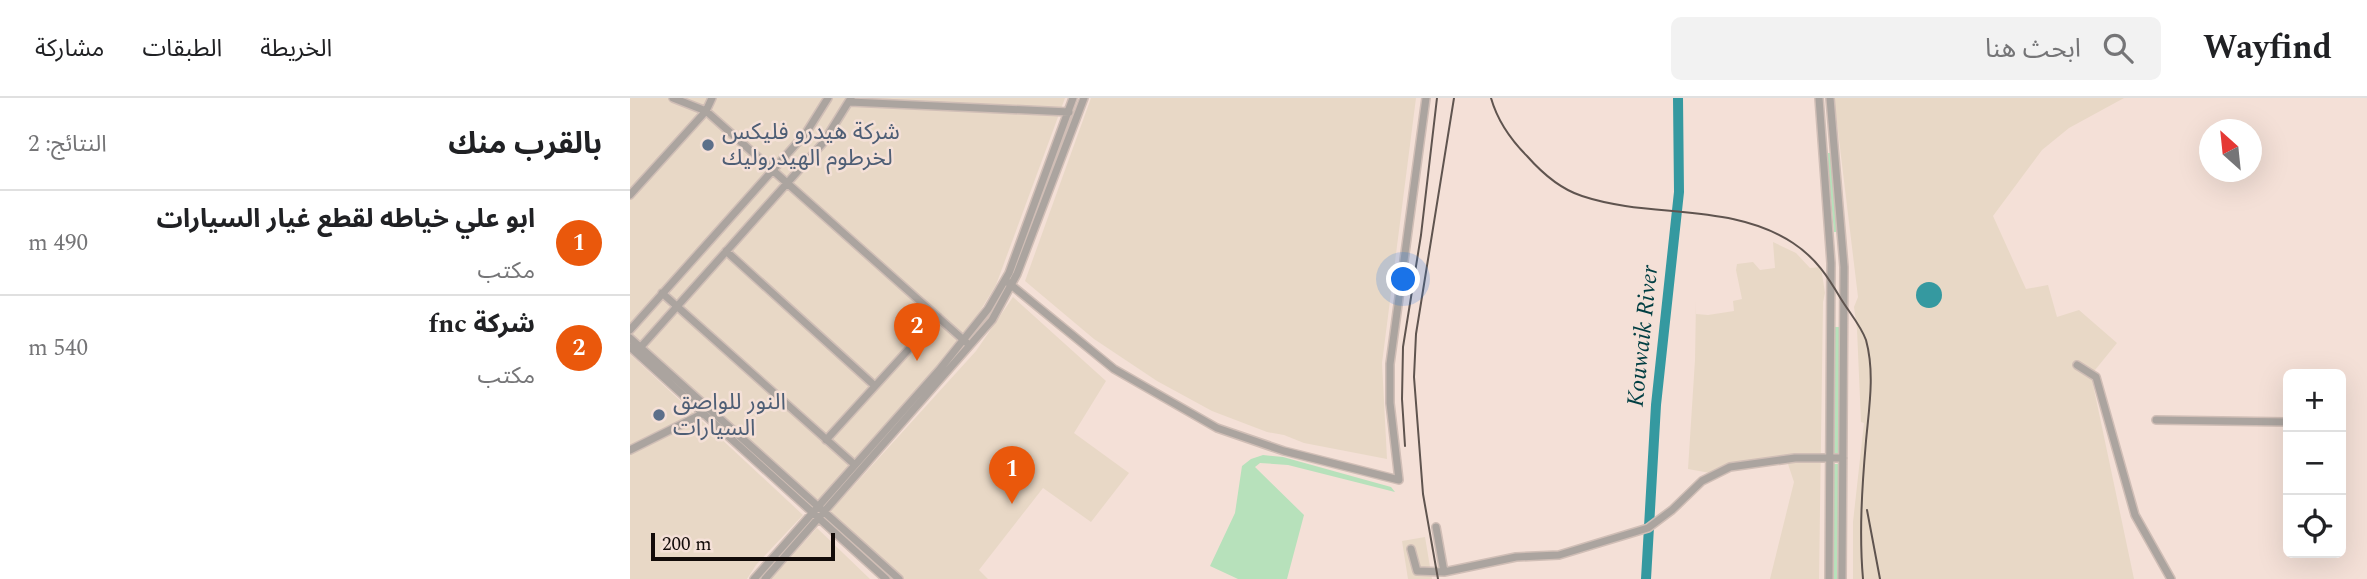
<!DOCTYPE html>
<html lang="ar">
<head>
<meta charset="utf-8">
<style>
	:root { --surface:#fff; --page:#f2f2f2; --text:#202124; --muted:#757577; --line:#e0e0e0; --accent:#ea580c }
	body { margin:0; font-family:Spectral,"Noto Sans Arabic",serif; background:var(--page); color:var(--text); direction:rtl }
	.controls { position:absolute; right:21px; bottom:21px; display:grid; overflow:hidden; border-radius:10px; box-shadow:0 7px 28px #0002 }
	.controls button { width:63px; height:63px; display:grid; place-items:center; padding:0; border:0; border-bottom:2px solid var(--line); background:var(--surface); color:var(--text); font:35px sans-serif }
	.compass { position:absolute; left:1569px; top:21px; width:63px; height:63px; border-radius:50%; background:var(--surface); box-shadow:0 7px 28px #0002; rotate:333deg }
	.scale { position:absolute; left:21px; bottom:18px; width:184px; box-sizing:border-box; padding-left:7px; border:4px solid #120b09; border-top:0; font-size:19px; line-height:24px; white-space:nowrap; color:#120b09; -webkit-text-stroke:5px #f4e0d7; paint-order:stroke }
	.you { position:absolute; left:774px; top:182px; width:24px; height:24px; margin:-18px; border:5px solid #fff; border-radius:50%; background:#1a73e8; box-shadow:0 0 0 10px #1a73e833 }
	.badge { display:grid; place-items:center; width:46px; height:46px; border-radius:50%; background:var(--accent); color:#fff; font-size:23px; font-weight:700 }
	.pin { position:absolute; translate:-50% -58px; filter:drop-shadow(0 2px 4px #0008) }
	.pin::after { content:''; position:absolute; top:37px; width:24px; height:21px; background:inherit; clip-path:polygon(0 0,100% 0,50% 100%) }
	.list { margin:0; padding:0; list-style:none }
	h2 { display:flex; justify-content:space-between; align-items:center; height:91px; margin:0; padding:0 28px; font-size:30px }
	h2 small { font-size:23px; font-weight:400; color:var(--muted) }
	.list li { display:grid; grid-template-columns:46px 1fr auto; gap:21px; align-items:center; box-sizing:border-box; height:105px; padding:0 28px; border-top:2px solid var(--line) }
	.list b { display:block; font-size:26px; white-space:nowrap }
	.list p { margin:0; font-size:23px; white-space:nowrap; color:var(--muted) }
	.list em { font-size:23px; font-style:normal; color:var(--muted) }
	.icon { flex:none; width:38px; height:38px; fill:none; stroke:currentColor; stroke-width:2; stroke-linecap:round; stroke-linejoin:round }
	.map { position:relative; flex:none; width:1737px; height:481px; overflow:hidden; direction:ltr }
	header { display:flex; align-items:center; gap:42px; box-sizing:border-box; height:98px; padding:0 35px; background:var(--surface); border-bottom:2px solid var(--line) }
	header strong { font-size:33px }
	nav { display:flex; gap:38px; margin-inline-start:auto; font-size:24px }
	.search { width:490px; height:63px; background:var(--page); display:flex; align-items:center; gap:18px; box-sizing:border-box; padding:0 24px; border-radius:10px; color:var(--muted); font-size:26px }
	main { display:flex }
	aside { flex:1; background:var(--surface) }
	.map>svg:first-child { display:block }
</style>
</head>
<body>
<header>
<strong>Wayfind</strong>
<div class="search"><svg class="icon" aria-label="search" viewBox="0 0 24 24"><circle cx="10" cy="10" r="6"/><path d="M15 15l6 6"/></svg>ابحث هنا</div>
<nav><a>الخريطة</a><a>الطبقات</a><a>مشاركة</a></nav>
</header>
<main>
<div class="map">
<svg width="1737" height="481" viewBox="0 0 1737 481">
	<rect width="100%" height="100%" fill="#f4e0d7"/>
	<path fill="#e8d8c6" d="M0 0H435L366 187 328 249 187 405 0 237Z
		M461 0H786L752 265 757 361 674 345 654 337 637 334 582 313 527 283 464 241 395 183Z
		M1204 0H1494L1439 30 1412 52 1363 118 1396 191 1418 187 1427 219 1449 212 1487 245 1461 277 1504 481H1223V424L1234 325 1231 324 1227 231 1224 209 1228 199Z
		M1143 144 1166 155 1180 170 1191 169 1195 195 1193 204 1189 481H1140L1164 384 1158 366 1103 372 1091 377 1058 371 1065 262 1066 203V216L1078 217 1104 213 1103 203 1112 201 1106 172 1107 166 1123 164 1130 172 1145 170Z
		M383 199 476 283 444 335 499 375 461 424 413 390 349 472 358 481H270L198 416 346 253Z
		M0 256 173 417 126 467 117 481H0Z
		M187 430 240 481H141Z
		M795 439 802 481H778L772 443Z"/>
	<path fill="#b7e1bb" d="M1197 55H1203L1209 134H1204Z
		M1205 229H1211L1209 358 1203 357Z
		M633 357 653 359 761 389 765 394 658 367 630 365 625 369 674 417 657 481H608L580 468 605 415 612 368 621 361Z
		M1203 366H1209L1207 481H1201Z"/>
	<path fill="#3599a0" d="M1286 197a13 13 0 1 1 26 0a13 13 0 1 1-26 0Z"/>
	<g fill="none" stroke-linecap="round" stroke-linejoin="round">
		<path stroke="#3599a0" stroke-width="10" d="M1016 481 1026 307 1049 94 1048 0"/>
		<defs>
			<path id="street" d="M43 0 76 13 337 245
				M1189 0 1201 165 1199 481
				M1200 0 1214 169 1212 481
				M220 4 439 14
				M0 97 76 13 82 0
				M96 153 245 288
				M375 182 484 271 587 330 654 353 769 382 760 305V266L796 0
				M32 195 225 367
				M0 232 176 35 198 0
				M0 240 269 481
				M0 249 256 481
				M9 251 193 45 221 0
				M1447 267 1466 279 1505 417 1541 481
				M1526 322 1658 324
				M196 342 308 219
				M0 352 74 315
				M806 429 814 474
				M781 451 787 473 814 474 886 459 929 457 1018 430 1042 412 1072 383 1100 369 1165 360H1213
				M124 481 310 271 358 211 379 175 443 0
				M135 481 362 222 387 176 454 0"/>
		</defs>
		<use href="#street" stroke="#d0beb6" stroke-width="10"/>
		<use href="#street" stroke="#aba49f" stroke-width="7"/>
		<path stroke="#5f544f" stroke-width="2" d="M861 0C867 21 881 42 897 58 912 75 930 91 952 98 1021 121 1101 104 1163 145 1186 160 1198 179 1211 201 1219 214 1231 228 1236 242 1245 275 1239 310 1236 343 1232 389 1229 435 1233 481
			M775 348 772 301 773 249 791 137 807 0
			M1237 412 1250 481
			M808 481 793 396 784 279 786 236 824 0"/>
	</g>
	<g fill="#5c6f8a" stroke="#f4e0d7" stroke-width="2.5">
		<circle cx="78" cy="47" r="7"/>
		<circle cx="29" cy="317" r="7"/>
	</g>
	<g text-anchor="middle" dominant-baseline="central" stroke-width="5" stroke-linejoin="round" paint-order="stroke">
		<g font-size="23" fill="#4e5e75" stroke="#f4e0d7" text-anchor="start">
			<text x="92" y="34">شركة هيدرو فليكس<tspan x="92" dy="26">لخرطوم الهيدروليك</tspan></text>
			<text x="43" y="304">النور للواصق<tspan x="43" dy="26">السيارات</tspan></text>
		</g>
		<g font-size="24" font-style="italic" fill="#003e42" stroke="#f4e0d7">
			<text transform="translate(1013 238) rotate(-84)">Kouwaik River</text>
		</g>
	</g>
</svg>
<div class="controls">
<button>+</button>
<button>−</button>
<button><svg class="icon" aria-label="locate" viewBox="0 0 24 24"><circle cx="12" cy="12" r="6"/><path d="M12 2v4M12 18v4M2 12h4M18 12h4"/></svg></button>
</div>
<svg class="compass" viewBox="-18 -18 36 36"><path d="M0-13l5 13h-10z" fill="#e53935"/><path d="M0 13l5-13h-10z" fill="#757577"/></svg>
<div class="scale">200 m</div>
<div class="you"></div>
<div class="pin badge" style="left:382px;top:406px">1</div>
<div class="pin badge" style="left:287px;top:263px">2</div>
</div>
<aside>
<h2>بالقرب منك<small>النتائج: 2</small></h2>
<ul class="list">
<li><span class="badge">1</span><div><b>ابو علي خياطه لقطع غيار السيارات</b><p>مكتب</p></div><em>490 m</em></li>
<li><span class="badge">2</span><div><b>شركة fnc</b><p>مكتب</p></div><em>540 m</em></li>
</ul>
</aside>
</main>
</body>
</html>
